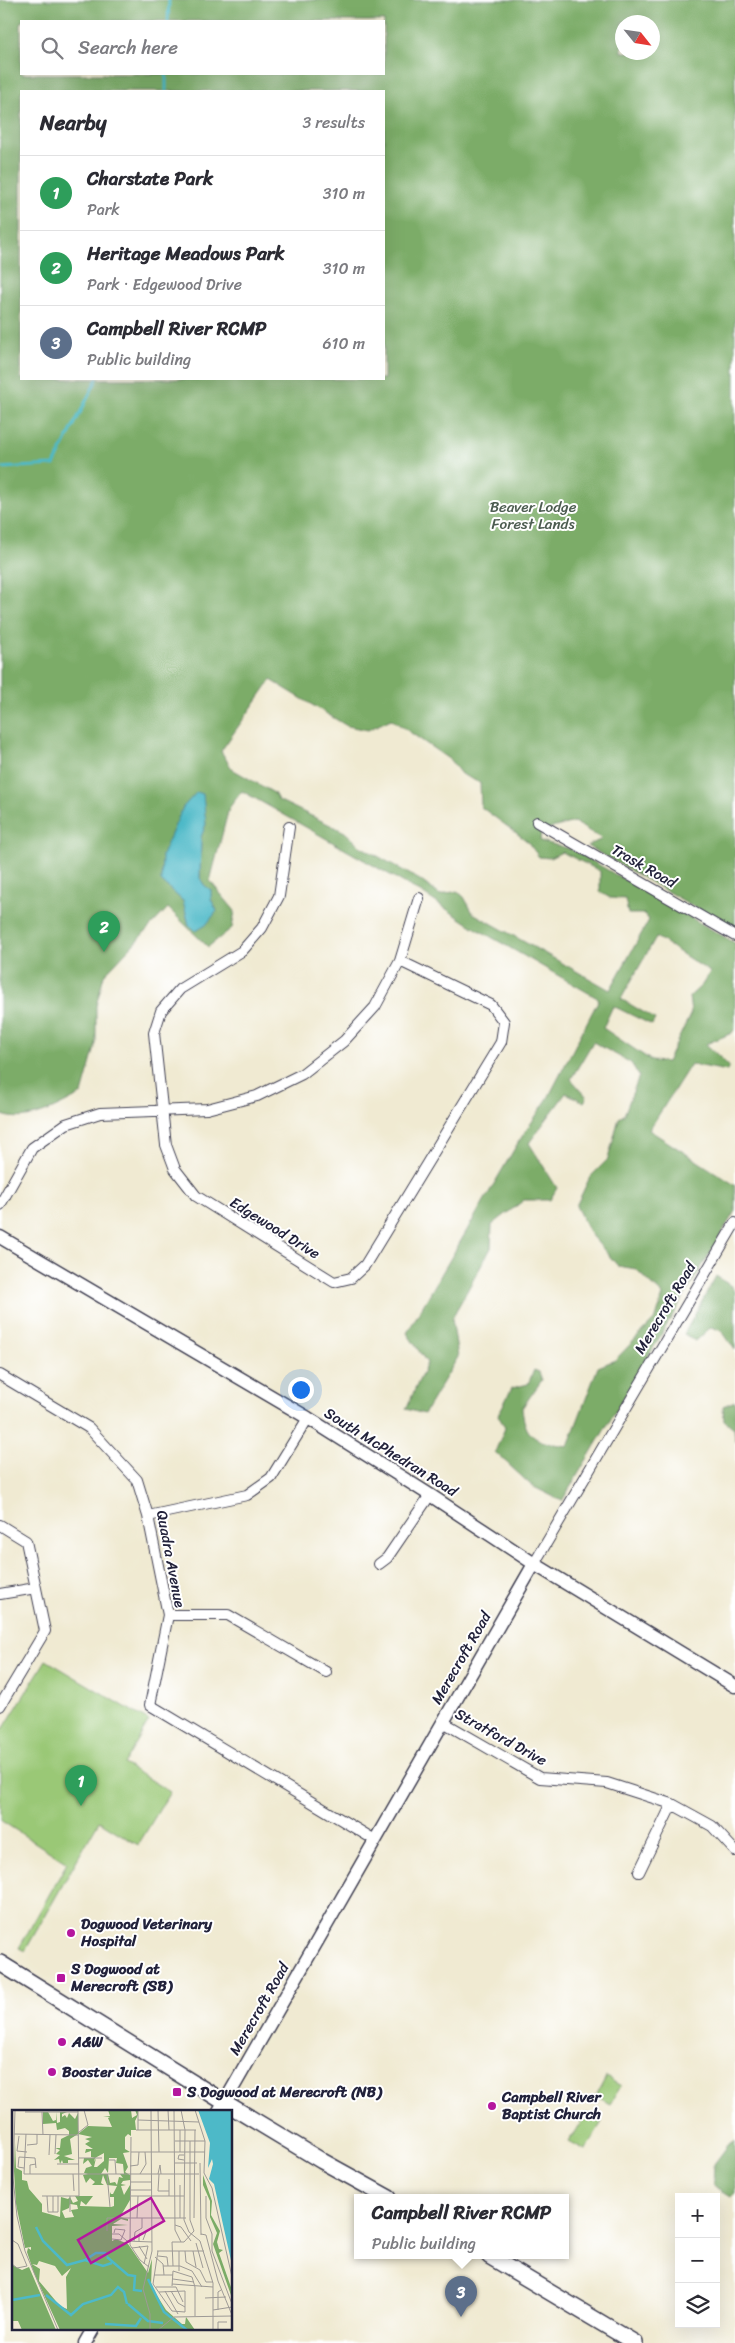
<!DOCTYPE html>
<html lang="en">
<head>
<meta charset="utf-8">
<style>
	:root { --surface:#fff; --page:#f7f7f7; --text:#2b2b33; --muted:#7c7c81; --line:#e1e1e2; --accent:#b5179e }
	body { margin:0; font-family:Sriracha,sans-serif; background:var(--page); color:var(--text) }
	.controls { position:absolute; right:15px; bottom:15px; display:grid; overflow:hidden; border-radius:0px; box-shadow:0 5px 20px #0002 }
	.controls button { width:45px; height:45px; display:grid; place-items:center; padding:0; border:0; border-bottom:1px solid var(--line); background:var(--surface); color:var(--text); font:25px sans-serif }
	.compass { position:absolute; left:615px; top:15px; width:45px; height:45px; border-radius:50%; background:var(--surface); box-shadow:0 5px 20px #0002; rotate:120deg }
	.you { position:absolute; left:300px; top:1389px; width:18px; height:18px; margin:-12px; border:4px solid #fff; border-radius:50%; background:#1a73e8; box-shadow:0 0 0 8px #1a73e833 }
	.badge { display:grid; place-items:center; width:32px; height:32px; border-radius:50%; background:var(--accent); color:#fff; font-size:16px; font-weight:700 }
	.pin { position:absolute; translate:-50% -41px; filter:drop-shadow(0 1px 2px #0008) }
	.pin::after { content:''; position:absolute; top:26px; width:18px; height:15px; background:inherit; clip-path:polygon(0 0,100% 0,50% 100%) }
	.popup { position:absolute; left:354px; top:2194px; width:215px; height:65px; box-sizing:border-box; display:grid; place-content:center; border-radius:0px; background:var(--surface); filter:drop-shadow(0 1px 4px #0005); font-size:16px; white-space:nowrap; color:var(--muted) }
	.popup b { font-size:19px; color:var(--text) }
	.popup::after { content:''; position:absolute; left:50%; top:100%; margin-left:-10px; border:10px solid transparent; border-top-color:var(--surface) }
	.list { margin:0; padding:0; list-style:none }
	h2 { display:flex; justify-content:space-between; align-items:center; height:65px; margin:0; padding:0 20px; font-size:21px }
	h2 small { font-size:16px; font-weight:400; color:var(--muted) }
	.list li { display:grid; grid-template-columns:32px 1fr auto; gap:15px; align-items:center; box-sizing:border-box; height:75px; padding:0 20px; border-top:1px solid var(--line) }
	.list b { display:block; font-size:19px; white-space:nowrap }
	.list p { margin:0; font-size:16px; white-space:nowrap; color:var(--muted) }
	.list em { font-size:16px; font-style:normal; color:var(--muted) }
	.icon { flex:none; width:28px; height:28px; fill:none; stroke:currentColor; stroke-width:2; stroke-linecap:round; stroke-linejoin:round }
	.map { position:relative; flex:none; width:735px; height:2343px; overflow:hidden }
	.search { position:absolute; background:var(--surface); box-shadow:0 5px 20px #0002; left:20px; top:20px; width:365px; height:55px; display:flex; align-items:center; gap:12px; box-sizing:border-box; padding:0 18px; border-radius:0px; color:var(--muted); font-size:19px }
	.panel { position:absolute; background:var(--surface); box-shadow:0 5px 20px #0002; left:20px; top:90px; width:365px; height:290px; border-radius:0px }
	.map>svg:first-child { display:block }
</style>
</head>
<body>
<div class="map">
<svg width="735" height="2343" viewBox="0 0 735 2343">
	<rect width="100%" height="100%" fill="#fff"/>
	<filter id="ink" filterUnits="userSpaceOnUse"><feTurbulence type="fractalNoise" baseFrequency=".02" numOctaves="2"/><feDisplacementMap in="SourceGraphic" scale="10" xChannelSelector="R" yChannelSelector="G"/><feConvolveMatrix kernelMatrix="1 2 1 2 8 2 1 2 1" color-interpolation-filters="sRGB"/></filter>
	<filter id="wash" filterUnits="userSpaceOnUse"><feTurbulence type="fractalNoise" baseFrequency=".0096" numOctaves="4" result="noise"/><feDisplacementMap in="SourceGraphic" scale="20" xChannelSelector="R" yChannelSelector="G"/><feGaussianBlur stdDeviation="1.12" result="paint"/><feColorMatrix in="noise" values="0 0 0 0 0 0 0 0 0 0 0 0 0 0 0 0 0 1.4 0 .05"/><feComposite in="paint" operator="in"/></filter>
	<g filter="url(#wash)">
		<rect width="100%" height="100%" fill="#f0ead2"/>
		<path fill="#9ac876" stroke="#5e7558" d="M46 1660 149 1721 124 1764 170 1792 138 1845 99 1821 25 1951 19 1948 67 1863 0 1820V1734Z
			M606 2077 621 2086 610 2104 596 2096Z
			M586 2113 602 2122 585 2150 569 2141Z"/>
		<path fill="#7bac67" stroke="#4e6751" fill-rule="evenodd" d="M0 0H735V930L587 846 602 839 574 822 541 831 540 841 571 849 735 943V1028L732 1033 706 1044 729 1066 727 1071 691 1064 649 1130 735 1185V1211L562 1501 532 1486 495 1452 505 1428 498 1415 512 1388 528 1384 534 1370 539 1372 542 1380 522 1408C525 1441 539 1442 568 1446L598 1367 615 1360 656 1318 663 1295 636 1269 618 1266 590 1234 576 1206 590 1177 608 1159 619 1118 624 1115 639 1076 631 1063 593 1042 571 1079 587 1097 584 1102 566 1093 529 1143 557 1188 550 1200H524L492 1225 491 1248 452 1318 458 1357 424 1414 406 1409 427 1363 407 1333 519 1141 548 1098 599 999 472 926 422 893 242 791 229 808 210 881 235 911 232 928 208 947 168 908 104 975 96 1006V1044L82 1094C59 1106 27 1126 0 1114ZM21 21H384V74H21ZM622 22H652V52H622ZM21 91H384V379H21ZM271 680 347 726 368 730 391 719 450 760 461 774 480 783 481 807 527 841 539 857 550 858 562 852 600 871V892L610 898 625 899 628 914H644L649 920 610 990 473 913 464 897 457 891 440 895 420 880 360 846 345 832 278 800 274 793 232 769 221 751ZM206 824 201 836 200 878 217 911 189 925 183 901 161 881ZM656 937 710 972 702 985 689 997 691 1013 667 1062 652 1061 603 1028 613 1006 652 1025 655 1019 621 999Z
			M716 1276 731 1286 735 1292V1350L722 1331 711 1327 696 1341 684 1334Z
			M735 1401V1442L734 1428 724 1420 723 1406Z
			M735 2141V2193L731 2196 713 2185 714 2164 729 2144Z"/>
		<path fill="#4db9c8" stroke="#386e82" d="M197 792 203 794 206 824 201 837 200 878 204 885 211 890V899L217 911 206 925 196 931 189 925 183 901 161 881 162 855 183 807Z"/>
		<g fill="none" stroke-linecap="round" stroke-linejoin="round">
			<path stroke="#4db9c8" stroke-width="3" d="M168 21 169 0
				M166 91V74
				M0 468 54 465 97 379"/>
		</g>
	</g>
	<g filter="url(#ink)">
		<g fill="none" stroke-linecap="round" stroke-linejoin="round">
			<defs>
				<path id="minor" d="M537 822 735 936
					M289 827 279 896 262 928 242 951 180 989 161 1011 154 1033 166 1145 175 1169 196 1196 334 1282 351 1278 365 1265 501 1042 504 1022 491 1005 400 961
					M0 1205 32 1148 66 1124 100 1113 207 1109 257 1096 302 1074 344 1041 375 1007 400 961 419 898
					M0 1375 89 1428 137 1480 148 1516 168 1615 150 1705 375 1840
					M148 1516 247 1495 271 1478 308 1418
					M0 1525 26 1541 45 1631 0 1706
					M379 1564 387 1558 430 1495
					M534 1564 735 1223
					M0 1594 36 1588
					M168 1615H228L326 1672
					M443 1722 540 1778 607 1783 672 1804 712 1826 735 1851
					M639 1872 672 1804"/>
				<path id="tertiary" d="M0 1237 308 1418 430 1495 536 1565 735 1686
					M219 2112 534 1564
					M85 2343 93 2329"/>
				<path id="secondary" d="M0 1963 224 2102 322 2161 389 2198
					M489 2256 635 2343"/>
			</defs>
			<use href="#minor" stroke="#414052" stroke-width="12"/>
			<use href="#tertiary" stroke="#414052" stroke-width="15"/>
			<use href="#secondary" stroke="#414052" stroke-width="18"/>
			<use href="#minor" stroke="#fff" stroke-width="10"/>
			<use href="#tertiary" stroke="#fff" stroke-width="12"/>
			<use href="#secondary" stroke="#fff" stroke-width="15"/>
		</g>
	</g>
	<g fill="#b5179e" stroke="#fff" stroke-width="2">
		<circle cx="71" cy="1933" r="5"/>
		<rect x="56" y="1973" width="10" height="10" rx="2.5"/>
		<circle cx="62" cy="2042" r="5"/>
		<circle cx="52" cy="2072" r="5"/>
		<rect x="172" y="2087" width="10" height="10" rx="2.5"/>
		<circle cx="492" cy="2106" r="5"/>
	</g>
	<g text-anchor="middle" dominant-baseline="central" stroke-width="4" stroke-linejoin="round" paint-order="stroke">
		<g font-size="15" fill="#4c5c50" stroke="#fff">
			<text x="533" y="507">Beaver Lodge<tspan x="533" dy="17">Forest Lands</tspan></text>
		</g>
		<g font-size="15" fill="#22223b" stroke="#fff">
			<text transform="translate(644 866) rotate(30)">Trask Road</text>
			<text transform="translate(275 1228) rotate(32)">Edgewood Drive</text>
			<text transform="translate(665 1308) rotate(-59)">Merecroft Road</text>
			<text transform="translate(391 1452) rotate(32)">South McPhedran Road</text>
			<text transform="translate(171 1559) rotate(79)">Quadra Avenue</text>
			<text transform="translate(461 1658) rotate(-60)">Merecroft Road</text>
			<text transform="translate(501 1737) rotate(29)">Stratford Drive</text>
			<text transform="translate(259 2009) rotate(-60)">Merecroft Road</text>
		</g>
		<g font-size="15" font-weight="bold" fill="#22223b" stroke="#fff" text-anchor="start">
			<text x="81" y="1924">Dogwood Veterinary<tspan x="81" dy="17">Hospital</tspan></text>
			<text x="71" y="1969">S Dogwood at<tspan x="71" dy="17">Merecroft (SB)</tspan></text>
			<text x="72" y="2042">A&amp;W</text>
			<text x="62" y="2072">Booster Juice</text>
			<text x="187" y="2092">S Dogwood at Merecroft (NB)</text>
			<text x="502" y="2097">Campbell River<tspan x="502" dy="17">Baptist Church</tspan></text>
		</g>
	</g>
	<g transform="translate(12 2110)">
		<rect width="220" height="220" fill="#f0ead2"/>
		<path d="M96 0H119L120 8 125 5 123 0 126 1V5L123 11 124 20H119V26L116 24 113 27V39L118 42 111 43 116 57 113 62 118 65V70L111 71 109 74 114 75 109 76 112 85 118 75V90L108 107 116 109V111L109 109 101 114 116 115 100 116V131L104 129 116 134 136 163 140 149 139 176 154 200 170 214H173L174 207 183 220H48L22 163 15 142 16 138 19 140V137L13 138 4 94 2 61 3 32 4 58 10 61V70L15 71 17 79 30 94V102L48 107 49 87 56 89 58 87 61 93 66 91 63 86H81L74 95 69 91 68 96 99 97 102 96V87H98V82L99 84H101L105 76 95 75 91 65 89 73 92 75H80L83 72 78 68 74 73 71 65 76 64 72 63 74 58 80 56 76 50 71 54 72 48H83L82 52 84 48 82 57H85L92 51V43L83 48 79 47V41L73 43 74 39H81L73 34 78 31 73 29 80 27 66 24 76 16 100 17 96 8 98 7 91 6H98ZM97 48H105L104 53 111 54 112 64H108L111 68 107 67 105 75 103 72 98 73 96 64H89L93 58 96 63ZM58 94 65 95 66 99 59 100 62 107 53 108 50 101 57 98ZM27 151 43 156 50 166 59 158 54 167 55 199 48 196 27 171 28 159 20 154 25 155ZM31 2H36L41 11 44 10V2L45 13 48 12V2H55L50 4V7L53 5 55 8 57 3 63 9 66 3V24L58 29 60 44 52 46 63 50H56V53H51L50 50 48 54 47 49 42 50 48 45 44 44 48 40 43 38H48L49 29 57 25V21L53 18 45 20 44 13 31 14ZM191 65 200 91 199 105 208 121 205 132 207 139 211 140 207 143 220 180V188L201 134 205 123 198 107V91L191 75ZM0 155 10 160 17 157 44 220H10L6 211H0Z" fill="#7bac67" fill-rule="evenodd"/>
		<path d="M186 0H220V155L202 74 197 69 201 54 200 49 196 58 198 33Z" fill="#4db9c8"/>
		<path fill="none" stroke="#4db9c8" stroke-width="2.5" d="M24 117 31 131 55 155 73 150 91 156 100 153M95 147 116 165 123 166 122 180 130 181M73 150 84 143H93L95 146M136 169 152 202 175 220M34 185 59 205 71 194 99 185 106 177 112 182 115 194M0 190 28 185M116 194 136 211 151 213M93 214 124 216 129 208"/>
		<path fill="none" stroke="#9e9a96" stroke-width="1" d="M3 0 1 68 5 106 13 141 46 220M126 0V20M146 0 147 42M156 0 157 20M162 0 163 120 169 132M169 0 173 20 172 110 177 122 188 131 201 173V220M183 0 193 31 192 63 200 78 220 167M13 2H66M30 2 31 25M126 10 187 12M124 20H184M66 23 76 15 72 0M2 24 66 25M14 24 12 64H187M7 26 5 41 15 42M119 27 118 135 128 150 137 157M163 31H193M15 35 25 34V24M119 42H193M168 42V20M43 44 44 25M37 45 38 25M172 45H167L166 49 172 50M67 48H90M97 50H103L104 64M163 53H185M188 53 189 125M45 54H67M118 56 126 55 127 42M12 58 6 57 7 47 23 48 24 58M18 64V55L24 54M61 64 62 81M95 64 98 97M128 64 134 54 133 42M146 64 148 55 149 64M147 64 146 81H157M157 69V86M118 72H140M168 75V108M119 80H140M30 86H67L66 0M35 86 36 102H46V86M58 86V102M119 86H172M194 86V108L200 124V141L220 194M41 102V86M125 108 126 86M182 108 183 20M163 115 169 117 179 131M95 121V108H174M100 124H107L115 131 140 132M189 124 194 125 206 171 220 205M100 129 109 130 113 120 103 119 102 123M0 130 6 134 15 156 5 158 0 154M122 131 123 122 130 118V108M127 131V124L134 122 131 130M184 133 191 158M127 136 135 149M120 138 136 136 132 154M145 141H192M146 141 141 174 160 201 173 202V181L147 182M167 141V161M173 141 174 152 188 160 194 172H201M181 141 184 157M146 146 155 147 156 156M143 147 151 154 152 165M151 156H168L180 161 190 177M161 156 160 132H172L182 121 178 110V31M142 165H161M161 169 182 172M160 174 201 177M160 176 161 161 180 167 183 177V206M144 177H164L171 192M153 181 166 204M159 181 166 193 173 197M193 188 214 187M201 200 220 197M206 200V182L209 180M138 220V204L131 179 140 141 139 0M146 220 162 207 220 206M206 220V212H215"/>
		<path fill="#b5179e" fill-opacity="0.15" stroke="#b5179e" stroke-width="2.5" d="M139 88 152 111 79 153 66 130Z"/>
		<rect width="220" height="220" fill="none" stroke="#22223b" stroke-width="2.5"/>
	</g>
</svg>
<div class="controls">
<button>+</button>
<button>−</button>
<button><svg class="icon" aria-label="layers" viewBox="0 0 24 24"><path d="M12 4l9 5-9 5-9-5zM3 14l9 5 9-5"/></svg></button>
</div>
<svg class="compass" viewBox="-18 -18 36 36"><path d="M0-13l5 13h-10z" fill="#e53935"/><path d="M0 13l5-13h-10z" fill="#7c7c81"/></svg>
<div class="you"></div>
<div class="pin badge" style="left:81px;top:1806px;background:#2e9e5b">1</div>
<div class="pin badge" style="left:104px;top:952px;background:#2e9e5b">2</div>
<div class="pin badge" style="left:461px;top:2317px;background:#5c6f8a">3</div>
<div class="popup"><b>Campbell River RCMP</b>Public building</div>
<div class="search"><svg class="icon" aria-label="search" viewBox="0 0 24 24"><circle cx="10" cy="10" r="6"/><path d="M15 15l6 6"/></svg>Search here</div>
<section class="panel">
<h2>Nearby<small>3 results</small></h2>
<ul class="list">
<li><span class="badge" style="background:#2e9e5b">1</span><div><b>Charstate Park</b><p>Park</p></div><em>310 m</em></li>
<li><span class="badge" style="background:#2e9e5b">2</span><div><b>Heritage Meadows Park</b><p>Park · Edgewood Drive</p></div><em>310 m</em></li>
<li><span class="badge" style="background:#5c6f8a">3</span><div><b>Campbell River RCMP</b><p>Public building</p></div><em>610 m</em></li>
</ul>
</section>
</div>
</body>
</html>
